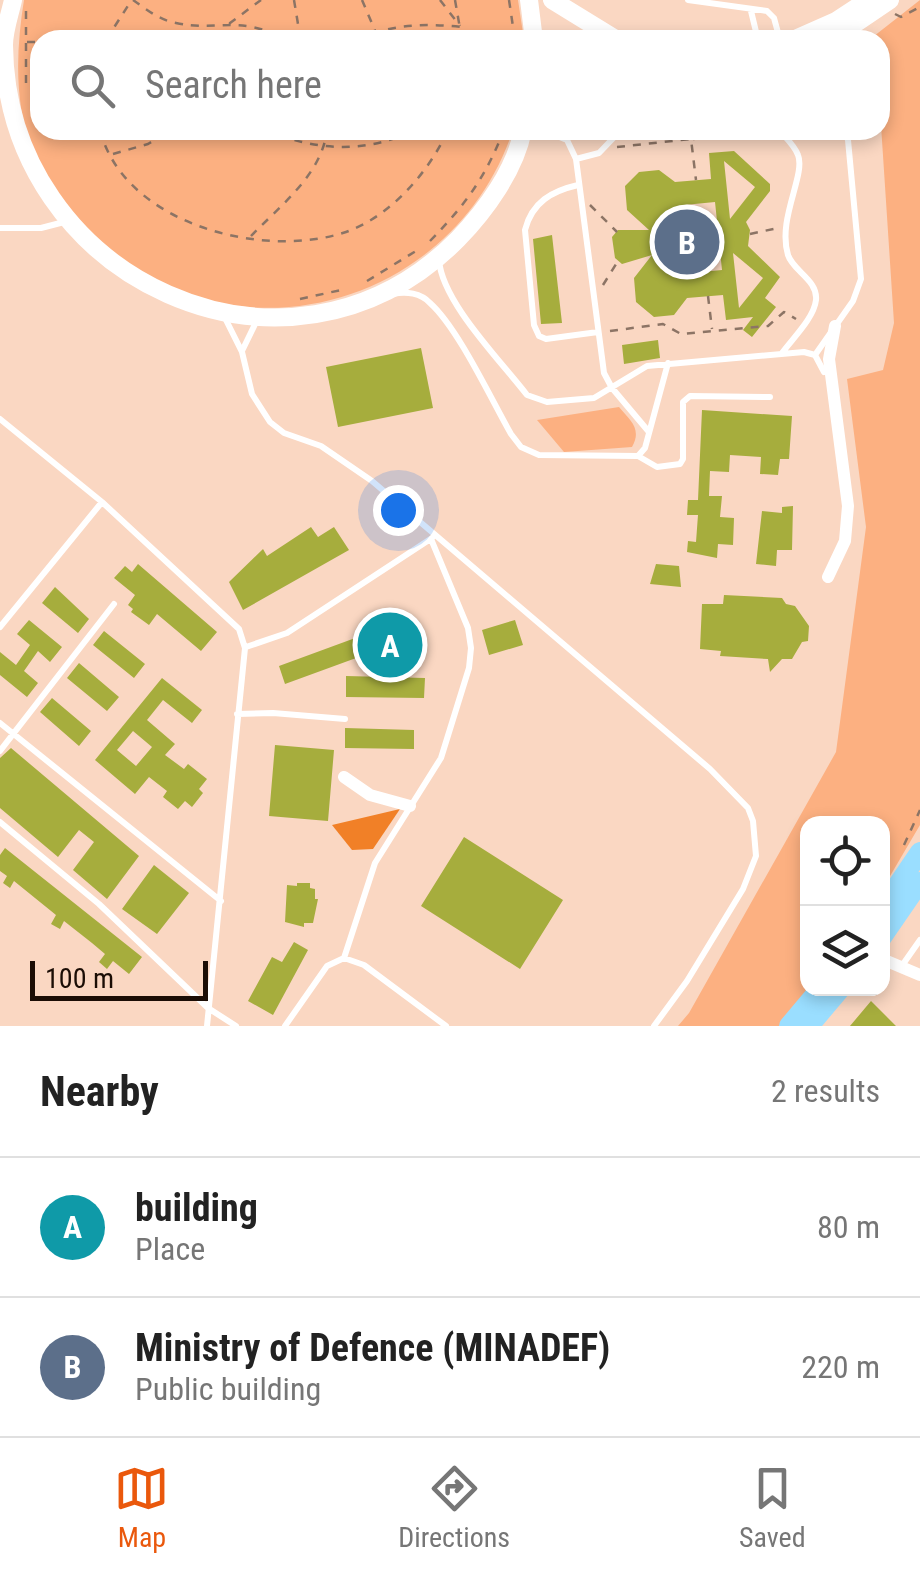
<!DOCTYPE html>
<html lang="en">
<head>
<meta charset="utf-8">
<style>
	:root { --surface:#fff; --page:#f6f6f6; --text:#222; --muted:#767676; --line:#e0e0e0; --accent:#ea580c }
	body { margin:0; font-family:"Roboto Condensed",sans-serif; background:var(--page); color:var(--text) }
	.controls { position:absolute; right:30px; bottom:30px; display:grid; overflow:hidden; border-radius:20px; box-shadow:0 5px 15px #0003 }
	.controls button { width:90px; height:90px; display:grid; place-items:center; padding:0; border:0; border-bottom:2px solid var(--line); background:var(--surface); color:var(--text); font:50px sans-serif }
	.scale { position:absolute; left:30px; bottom:25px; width:178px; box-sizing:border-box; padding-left:10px; border:5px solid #1b0d05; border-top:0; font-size:28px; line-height:35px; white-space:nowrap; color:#1b0d05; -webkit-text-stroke:8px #fad7c2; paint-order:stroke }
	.you { position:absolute; left:398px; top:510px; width:35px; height:35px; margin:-25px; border:8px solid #fff; border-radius:50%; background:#1a73e8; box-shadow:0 0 0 15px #1a73e833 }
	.badge { display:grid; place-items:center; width:65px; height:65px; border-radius:50%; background:var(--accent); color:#fff; font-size:32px; font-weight:700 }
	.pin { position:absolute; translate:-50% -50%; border:5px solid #fff; box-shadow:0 2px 10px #0006 }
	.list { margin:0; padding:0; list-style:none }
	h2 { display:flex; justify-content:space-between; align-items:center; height:130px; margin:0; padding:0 40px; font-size:42px }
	h2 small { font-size:32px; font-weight:400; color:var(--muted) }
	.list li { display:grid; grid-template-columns:65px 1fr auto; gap:30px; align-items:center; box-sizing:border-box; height:140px; padding:0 40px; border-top:2px solid var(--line) }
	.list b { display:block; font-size:38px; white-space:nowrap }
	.list p { margin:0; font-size:32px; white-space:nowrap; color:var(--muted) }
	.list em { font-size:32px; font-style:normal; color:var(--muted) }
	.icon { flex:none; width:55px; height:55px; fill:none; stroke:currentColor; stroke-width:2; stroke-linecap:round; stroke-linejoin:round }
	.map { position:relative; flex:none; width:920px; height:1026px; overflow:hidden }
	.search { position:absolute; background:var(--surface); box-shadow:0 5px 15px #0003; left:30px; right:30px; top:30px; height:110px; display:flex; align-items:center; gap:25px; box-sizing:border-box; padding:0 35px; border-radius:30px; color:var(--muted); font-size:38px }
	.sheet { height:410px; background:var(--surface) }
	nav { display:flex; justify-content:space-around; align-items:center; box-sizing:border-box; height:140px; border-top:2px solid var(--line); background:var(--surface); font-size:28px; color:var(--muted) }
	nav a { display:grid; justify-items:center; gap:5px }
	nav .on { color:var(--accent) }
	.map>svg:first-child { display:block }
</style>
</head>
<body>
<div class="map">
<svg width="920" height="1026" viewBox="0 0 920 1026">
	<rect width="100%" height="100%" fill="#fad7c2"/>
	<path fill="#fcb081" d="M24 0H518L524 40H40V130H513C453 311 223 370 89 231 68 209 42 179 32 150 14 103 16 49 24 0Z
		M920 0V825L883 888 882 824H808L809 989 779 1026H678L689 1013 836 752 866 527 847 379 883 370 894 323 880 110V40H869Z
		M619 407C631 421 642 429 632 447L564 452 537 420Z"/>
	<path fill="#f18027" d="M400 809 373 849 352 850 332 825Z"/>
	<path fill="#a6ad3d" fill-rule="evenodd" d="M734 151 770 184V191L746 222 750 230 748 246 780 277 765 298 776 307 752 337 743 330 753 317 726 320 723 295 687 298 674 315 654 317 636 302 634 278 652 255 622 264 615 258 612 237 618 230H649L627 210 625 186 639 172 659 170 675 182 711 179 709 153ZM724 161 755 187 730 219ZM715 202 717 221 709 222 704 238 713 252 720 251 722 270 690 273 671 263 666 220 684 205ZM733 253 763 278 739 308Z
		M552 235 562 323 541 324 533 239Z
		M658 340 660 358 624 364 622 345Z
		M421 348 433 408 338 427 326 367Z
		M702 410 792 416 789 459H780L778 475 760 474 761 457 730 455 729 472 710 471 709 496H722L720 517 734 518 733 545 718 544 717 558 687 552 688 541 696 542 698 515H687L688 500H698Z
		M793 506 792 550H777L776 566 756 564 762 511 782 513V507Z
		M311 527 318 537 334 527 349 550 243 610 229 582 263 549 267 556Z
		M138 564 217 632 201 651 157 614 149 625 131 612 133 609 128 605 135 595 114 578 125 566 132 572Z
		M656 564 679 566 681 587 650 584Z
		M55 587 89 619 78 633 42 603Z
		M724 595 782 598 786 604 795 606 809 626 808 641 802 642 792 659H782L770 672 768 659 720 656 721 651 700 649 702 604H723Z
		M29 620 62 647 50 662 38 651 24 671 38 683 27 697 0 675V652L16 665 30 645 17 634Z
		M515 620 523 645 489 655 482 630Z
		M398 629 406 652 382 660 378 650 285 684 279 666 377 630 379 636Z
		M104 631 145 664 134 678 93 645Z
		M79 663 119 697 107 711 67 678Z
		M346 676 425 678 424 698 346 697Z
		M162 678 202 710 192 723 163 700 147 720 175 744 165 755 184 769 188 764 207 779 199 789 203 793 192 807 185 801 178 809 163 797 167 791 149 777 135 794 95 760ZM133 731 152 747 136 766 117 750Z
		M52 698 91 731 79 746 40 712Z
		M345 728 414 730V749L345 748Z
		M275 745 334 750 328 821 269 816Z
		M11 748 139 856 107 899 73 870 94 842 79 830 58 857 0 808V758Z
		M464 837 563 900 520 969 421 906Z
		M5 848 142 957 129 974 113 961 107 969 99 962 105 954 92 943 64 921 60 929 51 924 56 915 14 881 10 888 3 883 7 876 0 871V855Z
		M154 865 189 893 157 934 122 909Z
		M297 883H310V888L315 889V899H318L313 923H304V927L285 922 287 885 297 886Z
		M294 942 308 950 273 1015 248 1001 272 957 282 962Z
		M871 1001 896 1026H850Z"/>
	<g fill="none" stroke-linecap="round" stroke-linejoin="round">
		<path stroke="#8c7465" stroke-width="2.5" stroke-dasharray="8 8" stroke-linecap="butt" d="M133 0C146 9 159 20 176 23 222 32 238 14 287 40
			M294 0 298 24 295 40
			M362 0 379 40
			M440 0 460 26
			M455 0 462 40
			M509 0 515 40
			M26 11V83
			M895 14 901 17 920 7
			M106 40 131 1
			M228 40 230 23 261 0
			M358 40C390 24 425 23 461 27
			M27 42H40
			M100 130C124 224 263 260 346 232 391 216 429 172 448 130
			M264 130C318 151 363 154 416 130
			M693 139 734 135 740 130
			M617 147 691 139 696 180
			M113 154 148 144 171 130
			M590 205 617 232
			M750 234 778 228
			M251 236C281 205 322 174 327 130
			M430 241C466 204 485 178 504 130
			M367 281 416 251
			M603 285 618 261
			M708 296 712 329
			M300 299 341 290
			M610 331 663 324 681 334 768 326 784 312 796 319
			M904 845 920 810"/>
		<path stroke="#fff" stroke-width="6" d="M688 0 767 11 774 18 780 40
			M751 11 758 40
			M542 130 567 140
			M569 130 567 140 576 159 604 373 612 388 649 432
			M779 130C785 137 795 146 798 155 806 175 777 219 788 255 793 271 818 280 816 300 814 318 793 338 782 353
			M576 159 599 153 621 130
			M578 185C552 191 532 202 525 230L534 325 539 336 546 339 598 332
			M0 228H41L68 221
			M439 260C442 302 501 361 527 395L547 402 594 398 647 366 804 352 815 355 824 372
			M393 294C406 291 421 293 430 303 458 328 491 399 511 434L521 447 539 455 638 456 645 448 668 363
			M224 316 242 352 252 394 270 422 284 433 321 446 372 481 710 769 748 808 753 821 756 856 743 889 687 981 654 1026
			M242 351 258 318
			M815 355 853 301 861 279 848 140 843 130
			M0 419 102 502 239 629 245 648 207 1026
			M638 456 657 467 680 464 683 459V402L690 396 770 397
			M0 627 102 502
			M246 647 287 633 432 538
			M237 714 273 713 345 719
			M0 723 221 901
			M0 751 114 604
			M0 822 99 904 208 1008 236 1026
			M344 958 375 863 441 758 469 668 471 648 468 628 431 539
			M901 967 920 940
			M285 1026 327 966 344 958 364 965 446 1026"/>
		<path stroke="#fff" stroke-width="12" d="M828 577 845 541 848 506 829 359 835 326
			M344 777 370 795 410 806
			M882 959 920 975"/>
		<path stroke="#fff" stroke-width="18" d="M13 0C10 14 4 30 4 45 6 279 288 411 458 239 486 210 515 170 523 130
			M529 0 534 40
			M552 0 617 40
			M793 40 836 21 868 0
			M831 40 890 0"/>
		<path stroke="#9adeff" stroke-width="20" d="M882 908 920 852
			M882 937 920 882
			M789 1026 821 988
			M809 1026 841 988"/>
	</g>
</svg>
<div class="controls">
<button><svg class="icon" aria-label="locate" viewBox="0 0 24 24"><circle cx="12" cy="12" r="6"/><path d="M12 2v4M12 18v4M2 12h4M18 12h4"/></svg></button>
<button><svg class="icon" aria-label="layers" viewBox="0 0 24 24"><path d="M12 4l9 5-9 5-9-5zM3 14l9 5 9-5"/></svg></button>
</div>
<div class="scale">100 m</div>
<div class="you"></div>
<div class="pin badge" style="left:390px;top:645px;background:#0f9aa8">A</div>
<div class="pin badge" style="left:687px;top:242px;background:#5c6f8a">B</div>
<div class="search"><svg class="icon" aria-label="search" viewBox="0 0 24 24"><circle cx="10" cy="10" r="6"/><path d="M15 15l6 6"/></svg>Search here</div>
</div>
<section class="sheet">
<h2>Nearby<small>2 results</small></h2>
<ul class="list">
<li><span class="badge" style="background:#0f9aa8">A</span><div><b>building</b><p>Place</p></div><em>80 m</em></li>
<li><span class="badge" style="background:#5c6f8a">B</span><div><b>Ministry of Defence (MINADEF)</b><p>Public building</p></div><em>220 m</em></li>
</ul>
</section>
<nav>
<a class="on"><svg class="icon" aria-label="map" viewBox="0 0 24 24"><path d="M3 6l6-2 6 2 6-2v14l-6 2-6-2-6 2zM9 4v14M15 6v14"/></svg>Map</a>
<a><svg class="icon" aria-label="directions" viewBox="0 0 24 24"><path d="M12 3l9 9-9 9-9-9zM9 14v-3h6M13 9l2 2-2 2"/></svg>Directions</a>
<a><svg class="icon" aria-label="saved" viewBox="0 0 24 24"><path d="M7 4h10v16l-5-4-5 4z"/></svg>Saved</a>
</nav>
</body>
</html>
